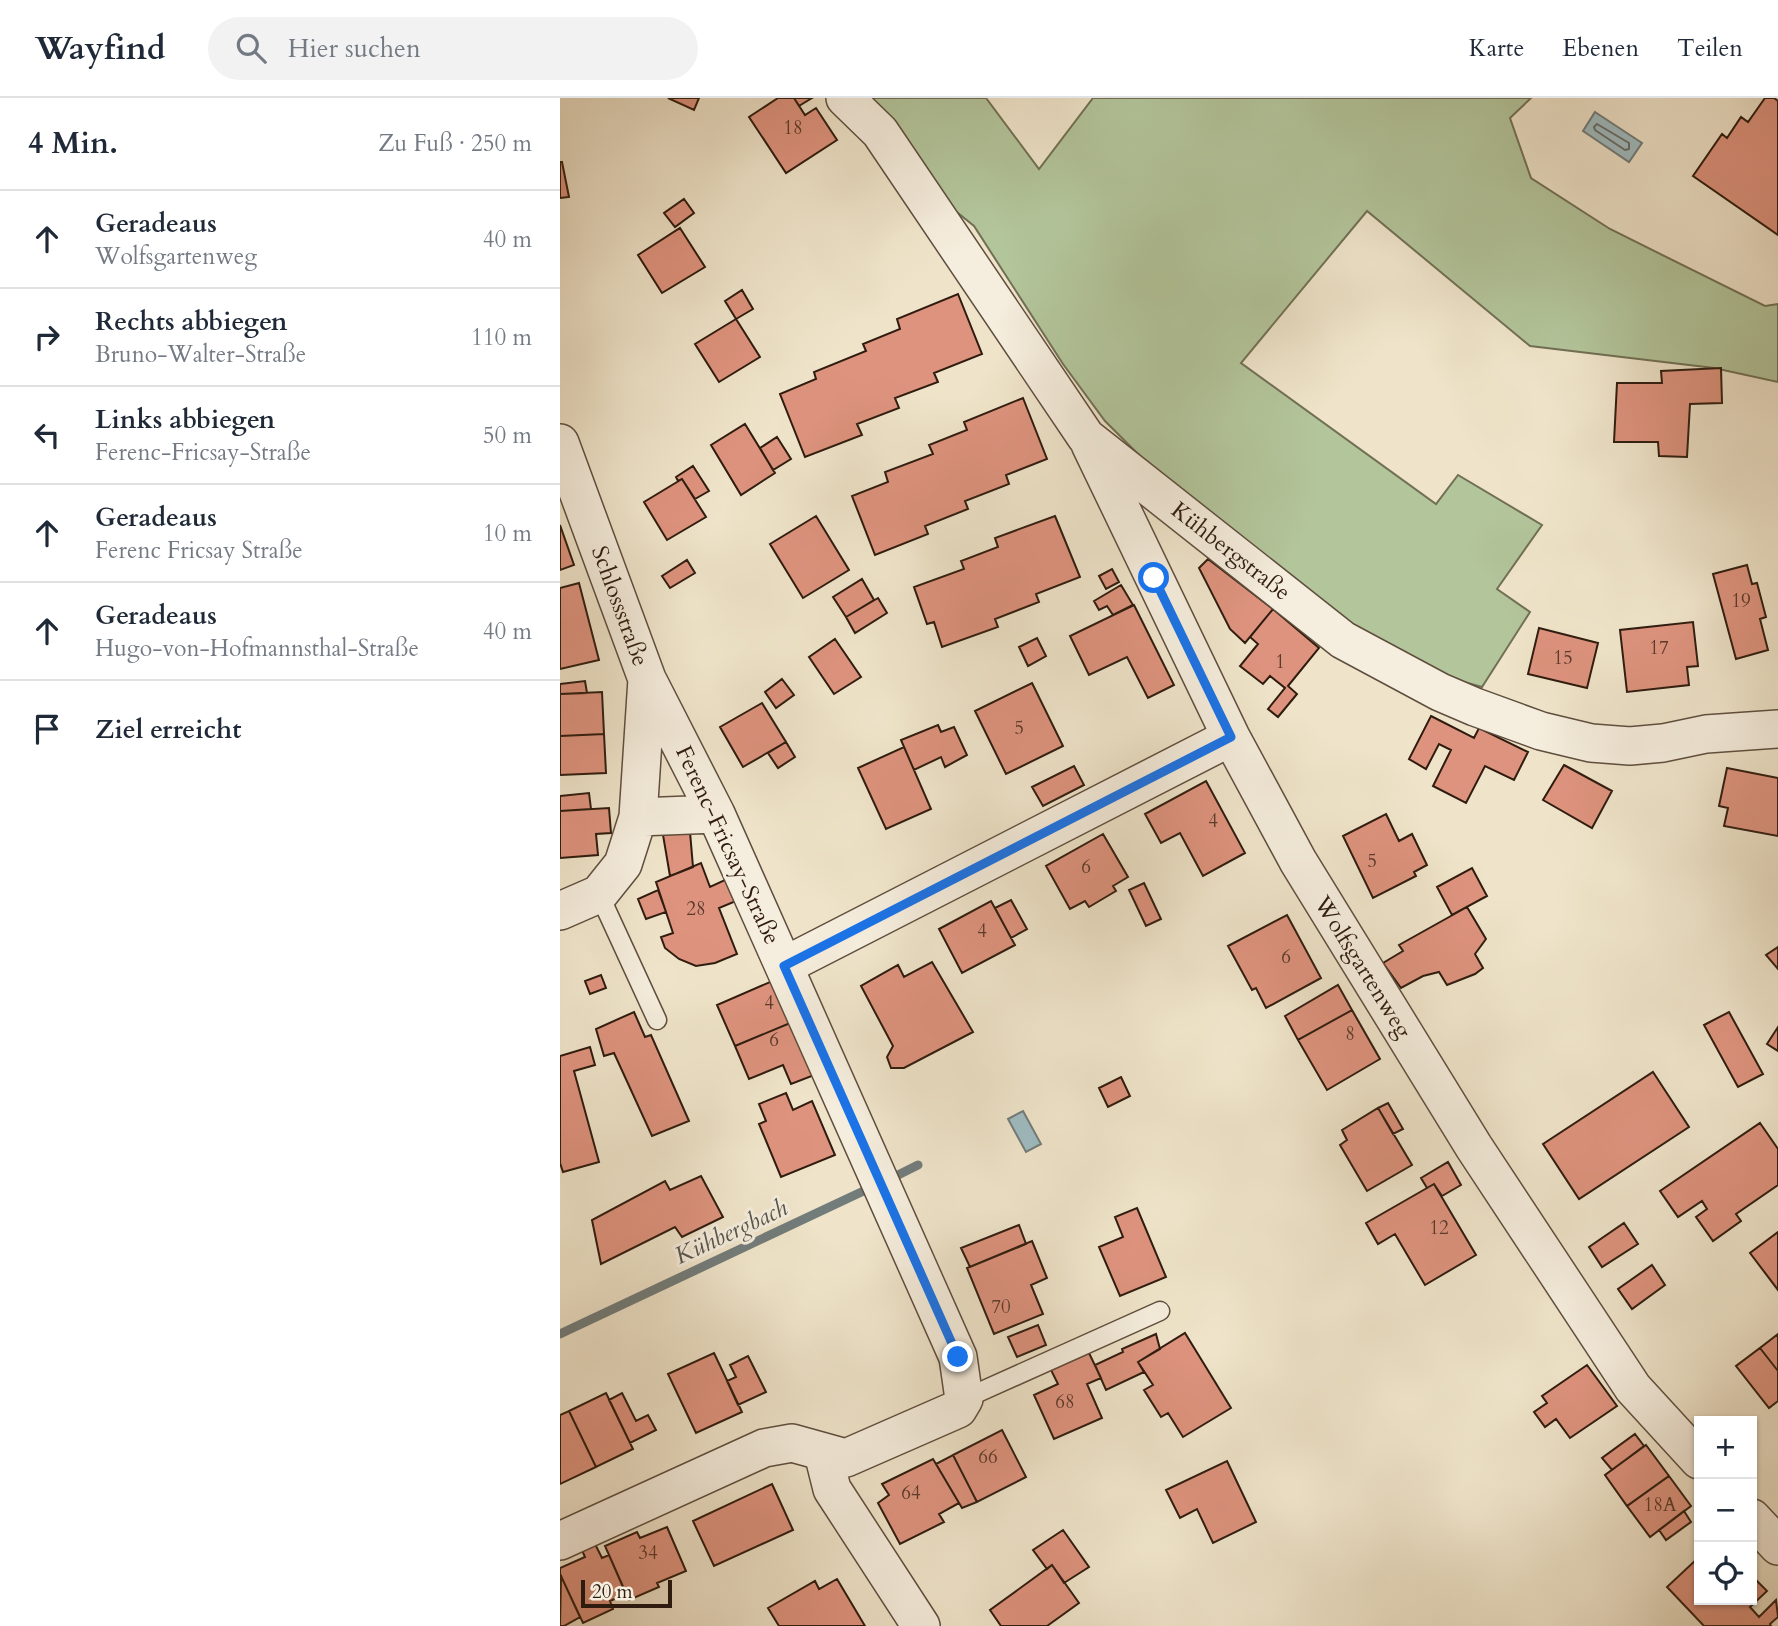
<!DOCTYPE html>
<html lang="de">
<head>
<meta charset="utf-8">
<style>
	:root { --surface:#fff; --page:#f2f2f3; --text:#1f2937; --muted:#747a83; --line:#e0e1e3 }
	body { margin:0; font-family:Cardo,serif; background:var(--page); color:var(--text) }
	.controls { position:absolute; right:21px; bottom:21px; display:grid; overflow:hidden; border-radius:0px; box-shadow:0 2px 5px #0004 }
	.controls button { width:63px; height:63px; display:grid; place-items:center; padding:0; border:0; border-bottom:2px solid var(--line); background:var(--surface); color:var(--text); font:35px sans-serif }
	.scale { position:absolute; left:21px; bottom:18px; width:91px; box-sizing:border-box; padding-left:7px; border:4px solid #2f1c0f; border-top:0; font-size:19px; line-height:24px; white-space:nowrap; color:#2f1c0f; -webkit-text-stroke:5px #f5eddd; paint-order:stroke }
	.stop { position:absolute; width:21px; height:21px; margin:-16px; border:5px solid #1a73e8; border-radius:50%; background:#fff }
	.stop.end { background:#1a73e8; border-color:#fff; box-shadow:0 2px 7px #0008 }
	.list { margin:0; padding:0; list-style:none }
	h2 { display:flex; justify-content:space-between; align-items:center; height:91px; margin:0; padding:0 28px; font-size:30px }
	h2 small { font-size:23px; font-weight:400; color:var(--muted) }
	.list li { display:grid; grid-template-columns:46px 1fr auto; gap:21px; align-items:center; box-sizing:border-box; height:98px; padding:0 28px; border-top:2px solid var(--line) }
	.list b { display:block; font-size:26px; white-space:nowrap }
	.list p { margin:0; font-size:23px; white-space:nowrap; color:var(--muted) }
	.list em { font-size:23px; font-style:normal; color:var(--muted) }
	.icon { flex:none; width:38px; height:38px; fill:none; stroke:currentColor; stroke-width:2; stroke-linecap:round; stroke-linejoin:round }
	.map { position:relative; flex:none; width:1218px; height:1528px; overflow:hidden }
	header { display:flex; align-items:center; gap:42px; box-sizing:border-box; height:98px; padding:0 35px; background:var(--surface); border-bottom:2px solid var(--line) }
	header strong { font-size:33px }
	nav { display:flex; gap:38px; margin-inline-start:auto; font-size:24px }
	.search { width:490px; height:63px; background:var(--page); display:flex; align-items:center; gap:18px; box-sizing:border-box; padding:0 24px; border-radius:38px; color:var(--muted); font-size:26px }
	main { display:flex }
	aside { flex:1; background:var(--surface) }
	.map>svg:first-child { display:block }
</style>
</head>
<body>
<header>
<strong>Wayfind</strong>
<div class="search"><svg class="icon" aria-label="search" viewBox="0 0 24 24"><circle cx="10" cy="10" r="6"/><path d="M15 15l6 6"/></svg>Hier suchen</div>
<nav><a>Karte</a><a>Ebenen</a><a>Teilen</a></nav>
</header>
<main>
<aside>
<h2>4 Min.<small>Zu Fuß · 250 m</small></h2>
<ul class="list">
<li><svg class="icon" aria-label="ahead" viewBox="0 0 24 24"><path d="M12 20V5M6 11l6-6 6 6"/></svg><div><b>Geradeaus</b><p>Wolfsgartenweg</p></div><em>40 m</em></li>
<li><svg class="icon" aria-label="right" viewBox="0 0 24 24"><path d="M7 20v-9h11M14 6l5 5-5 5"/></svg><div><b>Rechts abbiegen</b><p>Bruno-Walter-Straße</p></div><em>110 m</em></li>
<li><svg class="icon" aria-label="left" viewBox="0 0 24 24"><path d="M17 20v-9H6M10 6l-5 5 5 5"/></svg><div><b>Links abbiegen</b><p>Ferenc-Fricsay-Straße</p></div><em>50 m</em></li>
<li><svg class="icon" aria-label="ahead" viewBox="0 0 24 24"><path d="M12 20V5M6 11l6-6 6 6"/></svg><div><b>Geradeaus</b><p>Ferenc Fricsay Straße</p></div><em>10 m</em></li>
<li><svg class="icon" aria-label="ahead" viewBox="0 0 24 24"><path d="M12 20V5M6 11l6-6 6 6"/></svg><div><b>Geradeaus</b><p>Hugo-von-Hofmannsthal-Straße</p></div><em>40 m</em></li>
<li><svg class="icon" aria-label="arrive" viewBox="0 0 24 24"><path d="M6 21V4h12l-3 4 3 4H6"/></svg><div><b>Ziel erreicht</b></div></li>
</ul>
</aside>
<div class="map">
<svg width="1218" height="1528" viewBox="0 0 1218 1528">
	<rect width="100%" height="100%" fill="#efe4ca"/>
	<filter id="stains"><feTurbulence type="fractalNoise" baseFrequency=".00286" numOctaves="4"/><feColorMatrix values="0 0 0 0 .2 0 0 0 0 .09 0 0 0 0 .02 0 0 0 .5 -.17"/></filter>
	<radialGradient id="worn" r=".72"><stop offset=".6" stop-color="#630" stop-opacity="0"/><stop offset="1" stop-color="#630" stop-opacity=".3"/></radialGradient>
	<path fill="#b3c59b" stroke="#717055" stroke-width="2" d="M311 0H426L479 71 533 0H971L950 20 971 80 1050 131 1205 208 1218 206V284L1154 270 970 248 807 113 681 265 876 406 898 377 982 427 937 491 970 514 922 589 886 579 790 537 578 356 545 323 503 266 414 128 393 111Z"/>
	<path fill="#9fbcc2" stroke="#727c7a" stroke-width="2" d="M1035 14 1082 45 1069 64 1023 33Z
		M463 1013 481 1046 466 1054 448 1021Z"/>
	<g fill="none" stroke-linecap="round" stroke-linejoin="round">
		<path stroke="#676c68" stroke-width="2" d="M1037 26 1069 45V51L1065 52 1035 32 1034 29Z"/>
		<path stroke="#727c7a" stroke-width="9" d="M328 1082 358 1067
			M0 1236 312 1089"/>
	</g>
	<path fill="#de937e" stroke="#2f1c0f" stroke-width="2" d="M108 0H139L134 12Z
		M218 0H234L245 17 256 10 277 42 226 75 189 19Z
		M234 0H252L239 8Z
		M1205 0H1214L1218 3V137L1133 78 1162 36 1167 40 1181 19 1188 24Z
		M0 64H2L9 99 0 100Z
		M124 101 134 115 115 129 104 115Z
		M120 130 145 169 102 195 78 157Z
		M182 192 193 211 176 221 165 203Z
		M398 196 422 256 374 275 378 284 335 300 339 310 297 326 302 337 245 359 220 296 256 281 254 274 306 253 303 246 340 231 337 221Z
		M176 221 200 259 159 284 135 246Z
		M1161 270 1162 305 1130 306 1127 359 1099 358 1098 344H1054L1057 285H1102L1101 273Z
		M463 300 487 361 446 377 449 386 405 403 408 411 365 428 368 436 315 457 292 398 328 384 325 374 373 356 369 347 407 332 404 324Z
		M185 326 215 375 181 397 151 347Z
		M217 339 231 361 213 372 200 350Z
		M133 368 149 393 135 401 122 381 118 383 116 379Z
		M122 381 146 419 107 442 84 404Z
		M256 418 289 472 243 500 210 446Z
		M495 418 520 479 476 496 479 504 435 521 438 529 382 549 374 524 367 526 354 489 404 471 401 463 438 449 435 440Z
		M0 427 14 467 0 472Z
		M648 461 713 511 685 545 670 531 639 470Z
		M127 462 135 475 110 490 102 478Z
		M1187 467 1192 486 1197 485 1206 519 1200 521 1208 552 1176 561 1153 476Z
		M552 471 559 484 546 491 539 478Z
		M302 481 314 502 286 519 273 499Z
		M19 485 39 562 0 571V490Z
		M561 487 573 507 553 517 547 508 539 512 534 503Z
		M318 500 327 515 295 535 286 519Z
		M574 507 614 587 588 600 567 559 529 577 510 538Z
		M713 511 759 550 728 588 737 596 718 619 708 611 725 590 710 578 703 586 680 568 698 546 690 539Z
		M1133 524 1138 568 1127 569 1129 587 1067 594 1060 532Z
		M979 530 1038 545 1027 590 968 576Z
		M477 540 486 558 468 568 459 549Z
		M275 541 301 579 274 596 249 559Z
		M222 581 234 597 216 610 205 594Z
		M25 583 27 595 0 596V586Z
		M472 585 503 648 446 676 415 613Z
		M42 594 44 636 0 638V596Z
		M202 605 226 644 183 669 160 629Z
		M871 618 914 640 919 630 968 654 954 682 925 668 906 705 873 688 891 652 879 646 866 671 849 661Z
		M378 627 381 634 394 629 407 657 385 669 381 659 354 672 341 642Z
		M44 636 46 675 0 677V638Z
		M226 644 235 659 218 670 208 655Z
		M344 649 371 711 326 731 298 670Z
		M1004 667 1052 693 1032 730 983 702Z
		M514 668 524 687 483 708 472 689Z
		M1167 670 1218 680V738L1164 728 1168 710 1159 708Z
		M646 683 685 755 643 778 620 735 601 745 585 716Z
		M29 695 31 711 0 713V698Z
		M49 710 51 735 36 736 38 757 0 760V713Z
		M826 716 839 743 852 736 867 767 854 774 856 778 813 800 783 738Z
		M130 734 133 769 110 778 103 737Z
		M543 736 568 779 553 788 556 793 529 809 525 803 510 811 486 768Z
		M141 765 150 789 167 781 176 803 159 810 177 856 155 865 136 868 119 861 105 850 101 839 113 835 96 784Z
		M912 770 927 798 892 817 877 789Z
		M584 785 601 821 586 828 569 792Z
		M98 792 106 814 86 821 78 801Z
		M451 802 467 831 451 840 435 810Z
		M431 803 455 847 402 875 379 831Z
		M907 809 926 841 915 856 923 870 915 876 887 887 879 874 863 878 841 890 823 865 843 853 839 847Z
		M727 817 761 880 706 910 696 890 692 892 668 848Z
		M1218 849V871L1206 857Z
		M372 864 413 934 344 970H331L327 959 333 948 301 888 338 867 344 879Z
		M41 877 46 890 30 896 25 883Z
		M217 881 235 923 175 948 157 907Z
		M778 887 792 912 738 942 725 918Z
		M792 912 820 961 767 992 738 942Z
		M74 914 85 939 91 937 129 1023 92 1038 54 955 44 958 36 931Z
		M1169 914 1203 976 1178 989 1144 927Z
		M235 923 257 976 231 986 223 967 189 981 175 948Z
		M1218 929V953L1207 946Z
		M30 949 35 967 14 973 39 1064 3 1074 0 1065V958Z
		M1093 974 1129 1029 1019 1101 983 1046Z
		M561 979 570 998 548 1009 539 990Z
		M226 995 233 1012 252 1003 275 1057 221 1079 199 1026 206 1023 199 1006Z
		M828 1005 843 1031 833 1036 818 1010Z
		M818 1010 852 1067 807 1093 780 1047 787 1042 782 1032Z
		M1200 1025 1218 1051V1087L1176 1116 1181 1123 1153 1143 1136 1119 1147 1111 1142 1103 1118 1119 1100 1093Z
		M888 1064 901 1087 882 1098 874 1086 867 1090 861 1080Z
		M141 1078 163 1119 122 1139 115 1129 41 1166 32 1122 105 1083 110 1092Z
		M874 1086 916 1157 865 1187 835 1136 818 1146 806 1125Z
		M577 1110 606 1179 560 1198 539 1149 563 1139 555 1119Z
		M1064 1125 1078 1146 1042 1169 1029 1149Z
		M459 1127 466 1146 410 1169 401 1150Z
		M1218 1134V1192L1190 1155Z
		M472 1143 487 1180 471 1187 483 1216 434 1236 407 1170Z
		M1092 1167 1105 1187 1072 1211 1058 1191Z
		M478 1227 486 1247 457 1259 448 1239Z
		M625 1235 671 1310 623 1339 608 1315 601 1319 584 1292 593 1287 578 1264Z
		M596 1236 600 1251 578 1264 584 1274 546 1292 535 1267 563 1254 562 1251Z
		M1218 1236V1273L1200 1250Z
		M1200 1250 1218 1273V1303L1209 1310 1176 1268Z
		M154 1255 182 1314 136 1335 108 1276Z
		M529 1255 541 1280 527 1286 542 1320 494 1341 474 1297 498 1286 491 1272Z
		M188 1258 206 1294 178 1307 167 1283 176 1279 170 1267Z
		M1027 1267 1057 1308 1010 1340 996 1321 985 1329 974 1314 987 1305 982 1298Z
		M46 1295 73 1351 36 1369 9 1313Z
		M62 1295 76 1323 88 1317 96 1332 70 1345 49 1302Z
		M9 1313 36 1369 0 1386V1317Z
		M442 1332 466 1379 417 1404 393 1357Z
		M1075 1336 1084 1348 1052 1372 1042 1360Z
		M1086 1347 1109 1378 1067 1408 1045 1377Z
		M393 1357 417 1404 402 1410 376 1366Z
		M373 1361 399 1405 379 1416 384 1424 340 1446 318 1405 329 1397 322 1386Z
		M667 1363 696 1424 653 1445 637 1411 620 1420 606 1392Z
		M1109 1378 1131 1408 1090 1439 1067 1408Z
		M212 1386 233 1432 154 1468 133 1423Z
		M1124 1413 1131 1424 1106 1442 1099 1432Z
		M107 1429 126 1473 97 1485 99 1489 69 1502 45 1448 77 1434 80 1440Z
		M503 1432 529 1469 504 1485 492 1467 487 1471 473 1452Z
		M34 1444 42 1460 49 1457 66 1496 50 1503 53 1511 23 1525 0 1476V1470L25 1459 21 1450Z
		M1139 1459V1502H1192V1486L1196 1482 1207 1493 1190 1509 1199 1519 1216 1502 1218 1519 1210 1526 1211 1528H1144L1107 1489Z
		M492 1467 519 1505 487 1528H441L430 1512Z
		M1 1478 20 1519 4 1528H0Z
		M277 1481 305 1528H219L208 1510 255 1483 259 1491Z"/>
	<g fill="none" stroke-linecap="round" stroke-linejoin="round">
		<defs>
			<path id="service" d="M39 796 97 922
				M404 1301 600 1213"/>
			<path id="minor" d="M285 0 320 34 526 339 783 542 880 594 915 609 981 633 1031 645 1070 648 1103 645 1146 636 1218 631
				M0 345 87 581 78 719 63 766 39 796 0 813
				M530 346 671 639 738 763 914 1049 1073 1290 1139 1362
				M78 719 156 716
				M224 868 671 639
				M263 1355 272 1391 361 1528
				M1192 1420 1218 1448
				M0 1443 204 1350 232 1345 286 1360 398 1311 404 1301 398 1259 156 716 87 581"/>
		</defs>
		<use href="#service" stroke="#5f4e3e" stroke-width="21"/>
		<use href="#minor" stroke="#5f4e3e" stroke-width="40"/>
		<use href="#service" stroke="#f5eddd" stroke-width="18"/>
		<use href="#minor" stroke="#f5eddd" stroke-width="37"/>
	</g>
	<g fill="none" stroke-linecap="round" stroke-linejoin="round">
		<path stroke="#1a73e8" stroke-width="9" d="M398 1259 224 868 671 639 594 480"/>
	</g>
	<g text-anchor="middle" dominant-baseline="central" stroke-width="6" stroke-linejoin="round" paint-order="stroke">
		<g font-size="19" fill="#5b3a2b">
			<text x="233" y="30">18</text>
			<text x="1181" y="503">19</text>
			<text x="1099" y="550">17</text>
			<text x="1003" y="560">15</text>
			<text x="720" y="564">1</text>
			<text x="459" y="630">5</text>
			<text x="653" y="723">4</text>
			<text x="812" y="763">5</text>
			<text x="526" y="769">6</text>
			<text x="136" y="811">28</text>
			<text x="422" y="833">4</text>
			<text x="726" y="859">6</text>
			<text x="209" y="905">4</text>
			<text x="790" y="936">8</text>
			<text x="214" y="942">6</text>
			<text x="879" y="1130">12</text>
			<text x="441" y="1209">70</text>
			<text x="505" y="1304">68</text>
			<text x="428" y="1359">66</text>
			<text x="351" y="1395">64</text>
			<text x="1100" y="1407">18A</text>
			<text x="88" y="1455">34</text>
		</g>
		<g font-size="23" fill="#2f1c0f" stroke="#f5eddd">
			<text transform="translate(671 453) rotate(38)">Kühbergstraße</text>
			<text transform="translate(60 508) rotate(70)">Schlossstraße</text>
			<text transform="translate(168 747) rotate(65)">Ferenc-Fricsay-Straße</text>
			<text transform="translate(803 869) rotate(58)">Wolfsgartenweg</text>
		</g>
		<g font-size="24" font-style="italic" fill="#56544e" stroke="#f5eddd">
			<text transform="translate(171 1134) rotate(-25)">Kühbergbach</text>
		</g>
	</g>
	<rect width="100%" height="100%" filter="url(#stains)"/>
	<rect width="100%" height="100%" fill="url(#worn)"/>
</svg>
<div class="controls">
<button>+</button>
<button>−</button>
<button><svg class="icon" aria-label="locate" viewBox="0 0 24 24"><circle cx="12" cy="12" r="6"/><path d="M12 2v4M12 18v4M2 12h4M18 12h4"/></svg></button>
</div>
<div class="scale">20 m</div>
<div class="stop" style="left:594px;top:480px"></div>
<div class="stop end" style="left:398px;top:1259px"></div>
</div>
</main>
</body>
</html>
